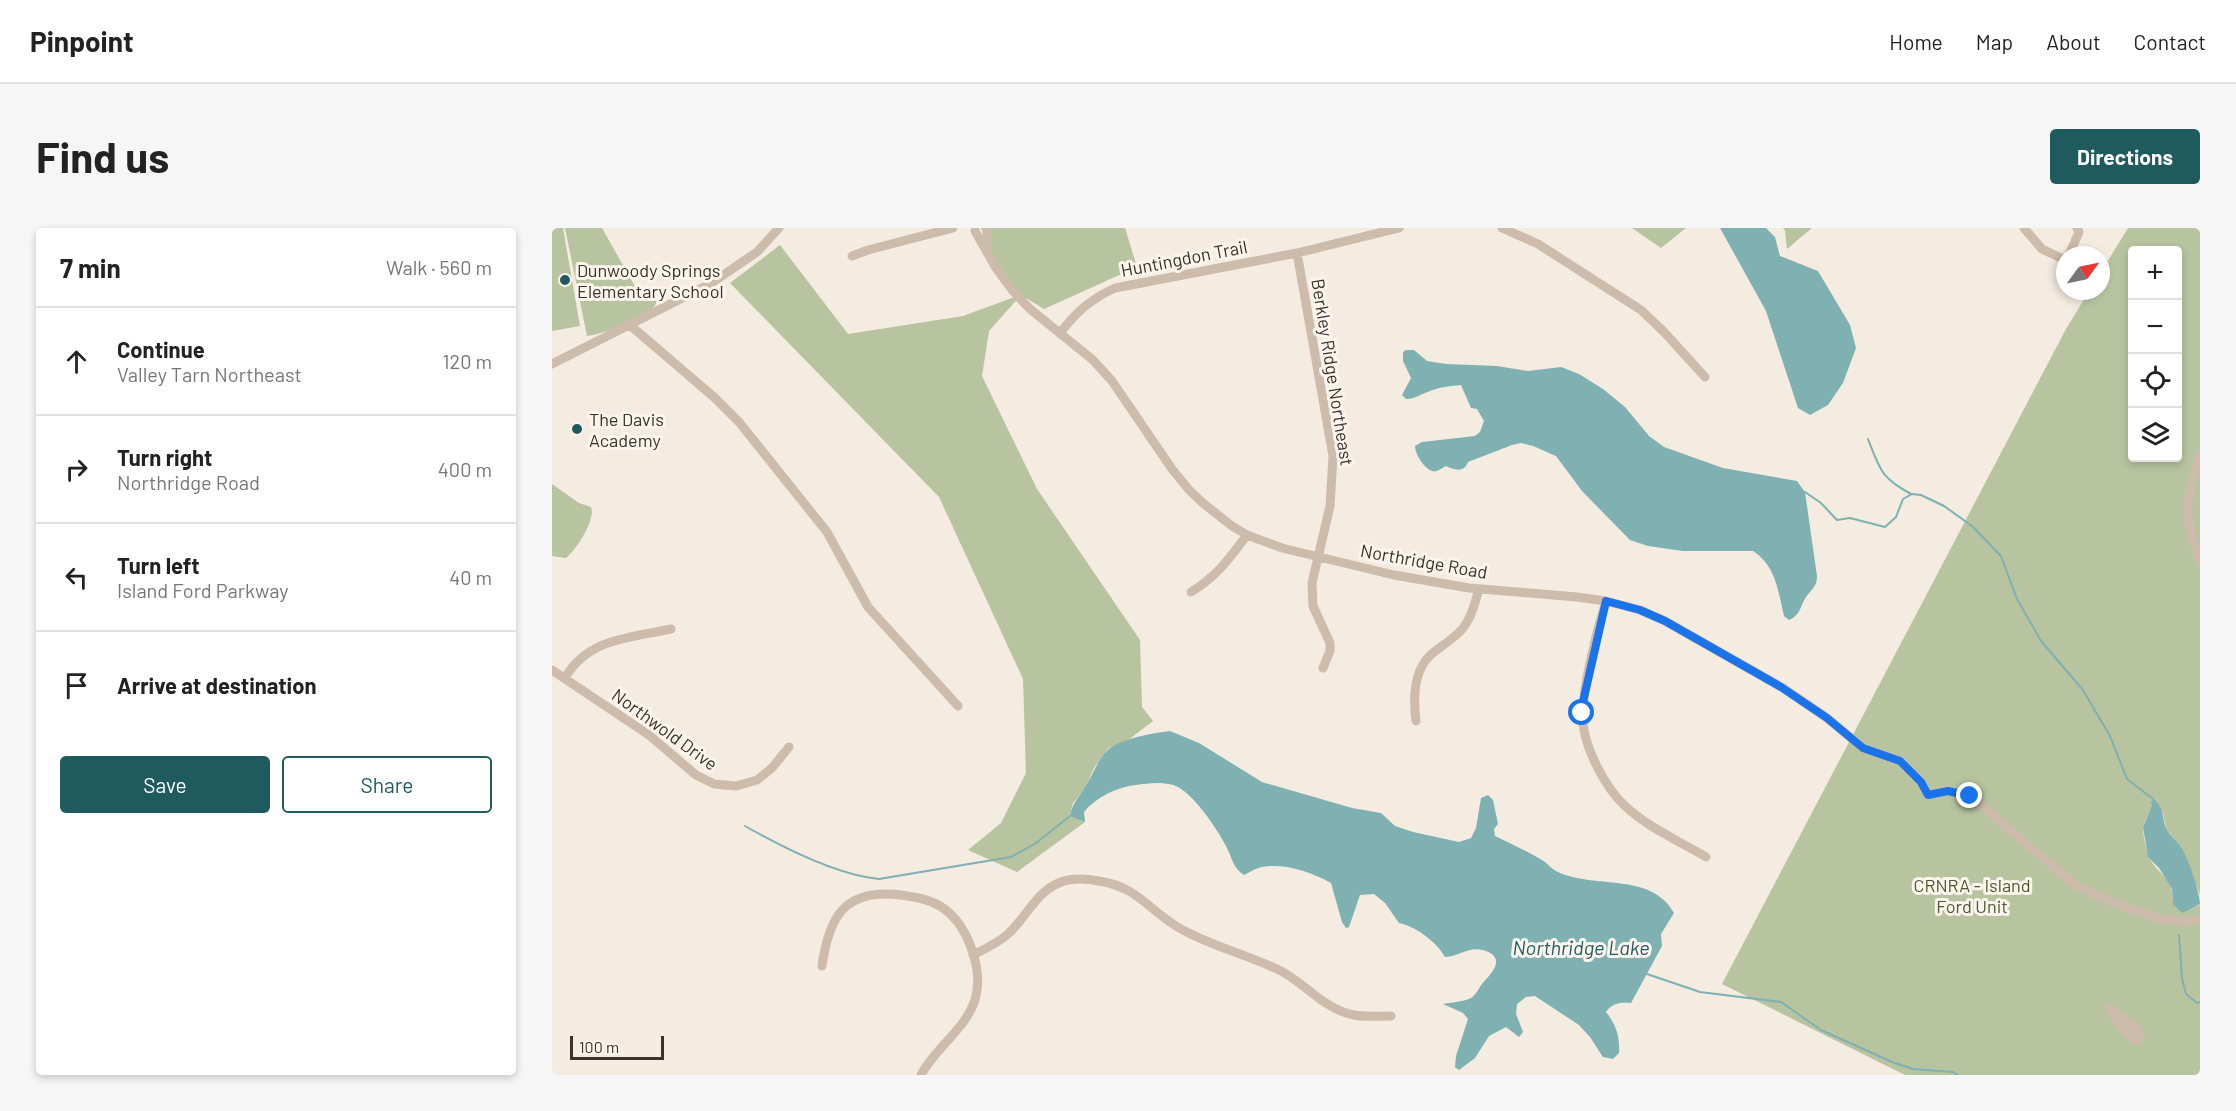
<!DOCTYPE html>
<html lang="en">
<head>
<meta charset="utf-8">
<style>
	:root { --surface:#fff; --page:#f6f6f6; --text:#222; --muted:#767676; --line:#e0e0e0; --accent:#1f5a5e }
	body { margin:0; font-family:Barlow,sans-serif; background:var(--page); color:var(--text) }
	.controls { position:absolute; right:18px; top:18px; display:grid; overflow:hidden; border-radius:6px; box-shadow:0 3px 9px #0003 }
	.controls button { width:54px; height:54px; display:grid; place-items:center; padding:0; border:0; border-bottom:2px solid var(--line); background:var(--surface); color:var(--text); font:30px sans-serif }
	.compass { position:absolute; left:1504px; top:18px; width:54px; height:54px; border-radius:50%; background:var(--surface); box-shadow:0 3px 9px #0003; rotate:57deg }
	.scale { position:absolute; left:18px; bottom:15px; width:94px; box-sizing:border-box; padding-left:6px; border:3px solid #3b302b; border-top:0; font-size:16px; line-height:21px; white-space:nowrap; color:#3b302b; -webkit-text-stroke:4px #fbf5ee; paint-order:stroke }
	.stop { position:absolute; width:18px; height:18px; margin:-14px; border:4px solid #1a73e8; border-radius:50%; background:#fff }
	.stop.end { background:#1a73e8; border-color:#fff; box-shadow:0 2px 6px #0008 }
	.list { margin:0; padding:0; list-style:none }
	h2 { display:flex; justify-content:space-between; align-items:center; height:78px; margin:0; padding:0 24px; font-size:26px }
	h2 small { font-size:20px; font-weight:400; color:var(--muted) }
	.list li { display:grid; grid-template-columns:39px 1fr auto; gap:18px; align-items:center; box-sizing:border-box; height:108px; padding:0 24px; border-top:2px solid var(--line) }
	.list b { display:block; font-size:22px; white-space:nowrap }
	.list p { margin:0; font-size:20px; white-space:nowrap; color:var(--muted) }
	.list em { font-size:20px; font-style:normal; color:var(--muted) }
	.actions { display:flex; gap:12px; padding:18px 24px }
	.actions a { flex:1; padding:14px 0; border:2px solid var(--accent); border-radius:6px; text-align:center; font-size:21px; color:var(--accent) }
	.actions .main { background:var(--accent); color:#fff }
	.icon { flex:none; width:33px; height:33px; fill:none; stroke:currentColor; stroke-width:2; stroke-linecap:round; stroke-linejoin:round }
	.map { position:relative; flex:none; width:1648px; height:847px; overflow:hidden; border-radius:6px }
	header { display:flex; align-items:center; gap:36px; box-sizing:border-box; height:84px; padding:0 30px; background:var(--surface); border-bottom:2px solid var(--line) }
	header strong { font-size:28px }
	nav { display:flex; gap:33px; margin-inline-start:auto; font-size:21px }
	.intro { display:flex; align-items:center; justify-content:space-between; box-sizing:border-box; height:144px; padding:0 36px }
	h1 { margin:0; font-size:42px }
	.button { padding:15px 27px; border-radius:6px; background:var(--accent); color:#fff; font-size:21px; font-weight:700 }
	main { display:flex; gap:36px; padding:0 36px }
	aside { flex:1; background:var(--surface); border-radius:6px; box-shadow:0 3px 9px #0003 }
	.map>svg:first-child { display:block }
</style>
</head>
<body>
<header>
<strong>Pinpoint</strong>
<nav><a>Home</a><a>Map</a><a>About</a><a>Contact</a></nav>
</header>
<div class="intro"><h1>Find us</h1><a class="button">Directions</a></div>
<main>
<aside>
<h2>7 min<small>Walk · 560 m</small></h2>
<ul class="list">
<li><svg class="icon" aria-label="ahead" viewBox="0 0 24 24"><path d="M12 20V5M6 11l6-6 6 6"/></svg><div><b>Continue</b><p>Valley Tarn Northeast</p></div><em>120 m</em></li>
<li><svg class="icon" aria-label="right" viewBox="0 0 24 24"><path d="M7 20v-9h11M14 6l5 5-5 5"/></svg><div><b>Turn right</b><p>Northridge Road</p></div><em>400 m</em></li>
<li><svg class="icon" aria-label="left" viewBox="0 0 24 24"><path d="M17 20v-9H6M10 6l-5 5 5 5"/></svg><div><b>Turn left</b><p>Island Ford Parkway</p></div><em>40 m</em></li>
<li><svg class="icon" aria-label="arrive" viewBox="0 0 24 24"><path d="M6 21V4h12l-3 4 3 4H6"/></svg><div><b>Arrive at destination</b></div></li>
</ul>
<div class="actions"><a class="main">Save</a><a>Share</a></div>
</aside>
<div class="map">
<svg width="1648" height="847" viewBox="0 0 1648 847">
	<rect width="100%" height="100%" fill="#f4ebe1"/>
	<path fill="#b8c4a0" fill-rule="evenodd" d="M0 0H11L28 98 0 103Z
		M13 0H50L85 62 105 66C105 69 105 73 104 76 95 91 51 106 35 108Z
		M429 0H573L585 39 492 81 469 67 437 103 430 148 485 261 588 412 590 479 601 493 575 513 557 520 542 540 533 560 521 575 518 587 533 594 465 644 416 622 449 595 474 545 471 451 387 269 178 55 228 17 296 106 411 88 468 67 440 27Z
		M1080 0H1134L1109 20Z
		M1231 0H1260L1235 21 1233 3Z
		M1576 0H1648V667L1632 626 1614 600 1611 585 1601 578C1598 584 1592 593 1591 600 1591 606 1595 626 1598 631 1604 643 1623 653 1620 671L1646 678 1648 676V847H1353L1170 756 1514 101 1537 63H1549V44ZM1580 22H1626V230H1580Z
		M0 256 27 275 39 279C44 292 24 322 14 330L0 328Z"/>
	<path fill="#7fb0b2" d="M1168 0H1214L1223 9 1228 28 1266 43 1298 97 1304 120 1291 155 1276 177 1258 187 1246 180 1214 83Z
		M854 122H862L875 133 894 136 945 138 976 143 1009 139 1027 146 1051 161 1073 179 1097 208 1112 219 1171 240 1245 253 1253 264 1265 348C1265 358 1260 361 1254 369 1248 378 1249 387 1237 392L1232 388C1226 363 1224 338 1201 323H1131L1096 318 1078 312 1030 263 1004 228 981 218 969 215 960 217 916 234C912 245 902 242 894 238 890 240 884 245 880 243 872 240 863 226 863 218L870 214 923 208 928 204 932 193 925 181 919 180 909 157C898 158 888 159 878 163 869 166 863 171 854 171L850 167 859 150 851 133V124Z
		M618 503 647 515 710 554 800 580 829 585 843 598 861 604 907 614 919 610 924 600 929 570 936 567 941 572 946 596 942 601 943 608C960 616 977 624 993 634 997 637 1000 641 1004 643 1041 662 1099 643 1122 685L1109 706 1110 718 1079 775C1068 774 1060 775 1054 784 1064 797 1068 808 1067 825L1061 831 1051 829 1038 809 1027 797 983 768 974 769 965 776 964 786 971 804 967 809 954 799 937 808 923 830 907 842 903 839 904 828 916 791 911 785 891 776C897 775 915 773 919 770 923 768 927 760 930 756 938 747 955 731 934 723 917 717 907 729 893 729 885 714 863 698 847 695L833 675 822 666 808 667 797 699 794 700 790 694 779 655C759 644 733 635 710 639 704 640 698 644 692 647 681 640 681 632 675 620 666 602 644 569 626 559 614 553 597 555 584 557 565 559 544 569 532 584L533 594 518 588C521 573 526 571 533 559 541 547 545 533 555 523 566 511 602 505 618 503Z
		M1601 571C1612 578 1610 589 1614 600 1618 608 1624 612 1629 619 1636 629 1648 665 1648 676L1630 685 1621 676 1620 661 1607 640 1596 629 1591 599 1600 578 1599 575Z"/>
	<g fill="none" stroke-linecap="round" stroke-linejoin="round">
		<path stroke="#7fb0b2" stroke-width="2" d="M1316 211C1328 242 1329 250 1359 266
			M1253 264 1269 275 1285 292 1298 290 1333 299 1344 289 1351 271 1360 266 1369 267 1392 278 1420 298 1449 328 1465 371 1489 413 1531 462 1558 508 1575 551 1601 571
			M193 598C230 619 284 647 327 651L459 629 484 615 518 588
			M1627 707 1630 751 1634 766 1645 775 1648 774
			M1095 746 1148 764 1229 774 1269 802 1340 834 1361 841 1401 844 1406 847"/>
		<path stroke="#cdbbac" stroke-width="9" d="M950 0 986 16 1089 82 1112 104 1153 149
			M1472 0 1490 21 1513 32
			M423 3 444 40 461 63 478 81 541 132 560 153 620 241 638 263 652 276 680 298 695 307 730 320 842 347 917 360 1025 369 1054 373 1088 382 1113 393 1231 460 1275 490 1311 520 1348 533 1369 554 1376 567 1396 563 1418 568 1523 657 1569 678 1610 691 1633 694 1648 691
			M435 18V0
			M745 25 781 228 778 278 760 355 761 378 778 415V423L771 440
			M1517 27 1527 4 1525 0
			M300 28 316 22 401 0
			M79 98 163 170 187 194 275 304 316 379 406 478
			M509 104C524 84 539 71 563 60L745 25 847 0
			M0 136 158 56 205 24 227 0
			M1648 226C1634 274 1630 285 1648 333
			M639 364C666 347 676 332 695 307
			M1054 373C1045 402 1028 467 1031 496 1034 522 1053 559 1072 577 1095 599 1127 613 1154 629
			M0 442 97 507 144 547 162 556 184 558 205 552 220 540 237 519
			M13 450C36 410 78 410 119 401
			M864 493C861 470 861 440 882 424 892 416 903 410 911 400 920 389 923 374 927 361
			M421 727C433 721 446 715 456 706 477 687 485 659 516 652 526 650 537 651 547 653 585 659 595 680 624 698 657 718 695 726 729 743 752 755 769 777 794 785 808 790 824 788 839 788
			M270 738C277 688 293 660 349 667 363 669 376 671 388 678 416 695 432 742 423 772 413 802 383 820 369 847
			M1557 780C1570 791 1581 793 1589 808L1583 812C1572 805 1564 794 1559 782"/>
	</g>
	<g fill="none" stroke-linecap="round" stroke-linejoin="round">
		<path stroke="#1a73e8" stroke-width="8" d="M1030 485 1031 474 1054 373 1088 382 1113 393 1229 459 1275 490 1311 520 1348 533 1369 554 1376 567 1396 563 1418 568"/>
	</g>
	<g fill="#1f5a5e" stroke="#fbf5ee" stroke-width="2">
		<circle cx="13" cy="52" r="6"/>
		<circle cx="25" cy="201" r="6"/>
	</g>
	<g text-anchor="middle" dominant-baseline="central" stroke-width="6" stroke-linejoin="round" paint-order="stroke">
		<g font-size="18" fill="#3b302b" stroke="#fbf5ee">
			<text transform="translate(632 30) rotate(-11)">Huntingdon Trail</text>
			<text transform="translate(781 144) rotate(81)">Berkley Ridge Northeast</text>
			<text transform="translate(872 333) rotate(10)">Northridge Road</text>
			<text transform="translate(113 501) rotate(36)">Northwold Drive</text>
		</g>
		<g font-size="18" fill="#3b302b" stroke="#fbf5ee" text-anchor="start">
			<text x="25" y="42">Dunwoody Springs<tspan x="25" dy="21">Elementary School</tspan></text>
			<text x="37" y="191">The Davis<tspan x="37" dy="21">Academy</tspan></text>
		</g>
		<g font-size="18" fill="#4a5a2e" stroke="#fbf5ee">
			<text x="1420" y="657">CRNRA - Island<tspan x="1420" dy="21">Ford Unit</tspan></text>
		</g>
		<g font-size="20" font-style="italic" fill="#1f5a5e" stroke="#fbf5ee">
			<text x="1029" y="719">Northridge Lake</text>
		</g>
	</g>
</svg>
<div class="controls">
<button>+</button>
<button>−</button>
<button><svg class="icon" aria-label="locate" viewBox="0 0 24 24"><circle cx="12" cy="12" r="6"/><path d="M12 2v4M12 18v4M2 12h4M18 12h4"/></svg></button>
<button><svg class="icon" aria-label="layers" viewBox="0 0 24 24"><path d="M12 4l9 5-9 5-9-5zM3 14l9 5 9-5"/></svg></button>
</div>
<svg class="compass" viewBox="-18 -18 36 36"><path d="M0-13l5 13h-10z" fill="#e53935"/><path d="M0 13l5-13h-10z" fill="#767676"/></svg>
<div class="scale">100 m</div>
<div class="stop" style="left:1030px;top:485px"></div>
<div class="stop end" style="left:1418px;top:568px"></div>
</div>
</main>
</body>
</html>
